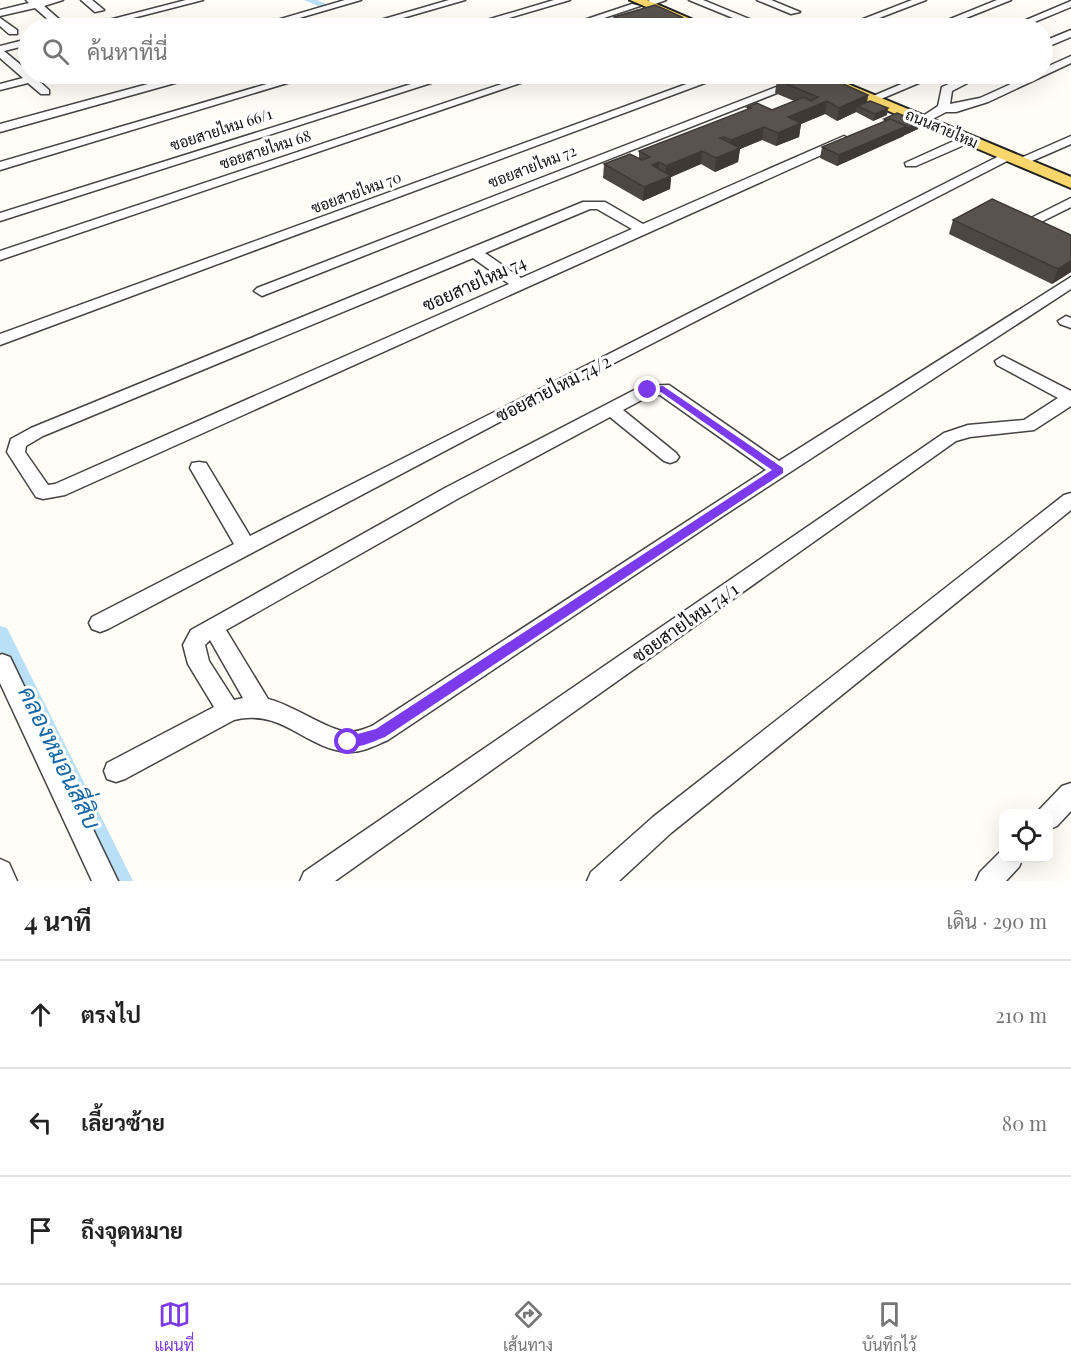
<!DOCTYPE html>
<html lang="th">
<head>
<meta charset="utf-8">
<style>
	:root { --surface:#fff; --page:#f6f6f6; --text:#222; --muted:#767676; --line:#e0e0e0; --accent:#7c3aed }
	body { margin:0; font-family:"Playfair Display",Sarabun,serif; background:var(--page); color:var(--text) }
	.controls { position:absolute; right:18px; bottom:18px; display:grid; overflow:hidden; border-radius:12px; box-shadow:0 6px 24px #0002 }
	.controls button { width:54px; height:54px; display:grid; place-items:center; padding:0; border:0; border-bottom:2px solid var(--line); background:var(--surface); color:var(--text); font:30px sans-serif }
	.stop { position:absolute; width:18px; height:18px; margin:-14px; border:4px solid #7c3aed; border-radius:50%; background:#fff }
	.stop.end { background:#7c3aed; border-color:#fff; box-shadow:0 2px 6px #0008 }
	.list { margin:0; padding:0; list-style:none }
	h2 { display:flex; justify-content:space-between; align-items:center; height:78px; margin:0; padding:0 24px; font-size:26px }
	h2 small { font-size:20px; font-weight:400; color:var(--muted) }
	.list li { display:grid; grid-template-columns:39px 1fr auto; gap:18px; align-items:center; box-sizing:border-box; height:108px; padding:0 24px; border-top:2px solid var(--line) }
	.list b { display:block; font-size:22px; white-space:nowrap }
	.list em { font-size:20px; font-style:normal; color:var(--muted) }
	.icon { flex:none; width:33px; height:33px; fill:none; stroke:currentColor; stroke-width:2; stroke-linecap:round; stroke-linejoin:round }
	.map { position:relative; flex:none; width:1071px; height:881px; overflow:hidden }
	.search { position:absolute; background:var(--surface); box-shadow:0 6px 24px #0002; left:18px; right:18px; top:18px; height:66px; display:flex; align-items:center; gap:15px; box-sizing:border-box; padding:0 21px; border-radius:33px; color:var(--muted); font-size:22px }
	.sheet { height:402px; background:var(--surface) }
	nav { display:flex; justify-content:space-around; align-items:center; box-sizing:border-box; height:84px; border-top:2px solid var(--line); background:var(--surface); font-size:16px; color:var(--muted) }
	nav a { display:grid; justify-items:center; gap:3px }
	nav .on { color:var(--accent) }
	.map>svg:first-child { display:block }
</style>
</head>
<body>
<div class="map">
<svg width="1071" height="881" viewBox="0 0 1071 881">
	<rect width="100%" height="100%" fill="#fffdf5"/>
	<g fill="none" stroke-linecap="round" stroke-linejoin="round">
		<path fill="#b9e0f7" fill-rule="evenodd" d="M304 0H317L328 5 323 8Z
			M0 626 7 628 133 881H108L0 655Z"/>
		<defs>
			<path id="minor" d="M26 0H63L44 6 60 20 51 22 35 8 0 16V10L29 3Z
				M81 0H92L104 10 95 12Z
				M186 0H203L94 28H78Z
				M345 0H361L265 28H250Z
				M449 0H465L368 28H353Z
				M554 0H570L475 28H460Z
				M650 0H666L647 7 642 4Z
				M689 0H703L764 25 755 27Z
				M757 0H771L800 12 791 14Z
				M912 0H926L853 28H840Z
				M997 0H1011L941 28H928Z
				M1071 1V7L1020 28H1007Z
				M632 4 640 6 592 22 602 28H589L578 22Z
				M0 18 17 30V34H9L0 26Z
				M209 20H217L227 28H216L209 24Z
				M695 21 700 24 699 26 676 28Z
				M1071 30V37L1042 49V42Z
				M28 39V45L4 51 33 75 57 74 56 76 39 81 49 90V94H41L28 83 0 90V84L23 78 0 58V46Z
				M1071 56V63L988 102 956 112H946L923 124 917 120 938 106 942 87 971 74H985L952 91 950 104 980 98 1033 74H1042V69Z
				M85 74H97L102 78 96 81Z
				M185 74H202L200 76 0 132V124Z
				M301 74H317L0 170V162Z
				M443 74H459L0 221V213Z
				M532 74H547L0 260V251Z
				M714 74H729L0 345V334Z
				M810 74H825L267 294 262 296 254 291 257 288Z
				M925 74H940L862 107 858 109 852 105Z
				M967 135 971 136 973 139 971 142 916 166H906L905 163Z
				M844 136 850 140 848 143 65 495 43 499 36 497 7 452 11 439 31 428 583 202H605L643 224ZM590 209H597L632 229 521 278 485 253ZM473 258 509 284 55 484 48 485 25 452 26 446 43 436Z
				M1071 136V144L1025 164H1015L1014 161Z
				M1007 152 1013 156 1011 159 511 416 108 629 100 632 92 629 89 623 92 617 234 544 190 468 192 463 199 462 206 463 250 536Z
				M1071 198V207L1031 227 1026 228 1019 224Z
				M1071 277V289L726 514 388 740C376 745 362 753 348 752 305 749 283 708 234 720L125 779 116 782 107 779 104 771 107 763 214 707 188 664 183 645 191 630 445 488 642 386 669 385 779 461ZM651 395H660L766 470 372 726C364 729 357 732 348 732 327 730 293 705 268 699L226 630 459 498 610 417 664 461 670 463 676 461 679 457 676 453 623 410ZM210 640 243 698 234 700 209 661 205 645Z
				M1066 316 1071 318V328L1060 324 1058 321Z
				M1003 356 1071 391V406L1034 430 970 437 956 441 335 881H300L304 872 944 433 968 425 1024 420 1058 398 997 365 995 361Z
				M1071 493V510L671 833 619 881H587L591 872 653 817 1064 495Z
				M2 654 10 657 118 881H92L0 683V655Z
				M1071 783V811L1057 826 1048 830V814H1037L1039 810 1062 786Z
				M1004 848V858H1023L1019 867 1006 881H976L980 872Z
				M0 859 9 863 17 881H0Z"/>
			<path id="major" d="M630 0H647L712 28H696Z
				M806 74H824L1071 177V188L808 77Z"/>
		</defs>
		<use href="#minor" stroke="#444" stroke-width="3"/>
		<use href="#major" stroke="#222" stroke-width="4"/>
		<use href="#minor" fill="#fff" fill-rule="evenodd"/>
		<use href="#major" fill="#f9d66b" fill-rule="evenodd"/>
	</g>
	<path fill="#4d4742" d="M614 17H682L681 26 672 28H619L613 26Z
		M777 80 868 95 867 102 887 115 873 121 856 112 837 121 825 114 801 124 799 137 776 146 762 140 740 149 738 162 715 172 701 164 671 177 670 189 643 201 603 178 604 164 639 158V151L747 110V107L772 110 794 101 775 93Z
		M884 119 918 129 837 166 820 158 822 147 883 122Z
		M953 220 1071 272 1052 284 949 234Z"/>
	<path fill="#3f3936" d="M682 17 681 26 672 28H643Z
		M868 95 866 108 857 106 856 112 837 121 839 108Z
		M827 101 825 114 801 124 799 137 776 146 778 133 788 117Z
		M888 108 887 115 873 121 875 114Z
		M920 122 918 129 905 135 906 129Z
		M907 126 904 136 837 166 839 155Z
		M764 127 762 140 740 149 738 162 715 172 716 158 729 153 731 140Z
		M702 151 701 164 671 177 670 189 643 201 644 187 665 178 666 166Z
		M659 162 658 176 652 165Z
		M1071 261V272L1052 284 1058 269Z"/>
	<path fill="#5a524d" stroke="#3f3936" stroke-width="1.5" d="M655 5 682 17 643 28H639L614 17Z
		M795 74H821L868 95 839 108 827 101 788 117 801 123 778 133 764 127 731 140 724 137 720 138 740 148 716 158 702 151 666 166 659 162 652 165 671 176 644 187 604 164 630 154 642 160 650 157 639 151 751 108 747 107 757 103 772 110 804 97 811 101 818 97 777 80Z
		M870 101 888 108 875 114 857 106Z
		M897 113 920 122 906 129 907 126 890 119 887 120 884 119Z
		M890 119 907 126 839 155 822 147Z
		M992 199 1071 235V261L1058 269 953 220Z"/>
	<path fill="#7c3aed" d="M663 386 783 468V473L385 737C372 742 357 750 343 746L341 742 343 738 376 729 772 470 661 392 648 393 643 390 648 387Z"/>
	<g text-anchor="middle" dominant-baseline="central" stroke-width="6" stroke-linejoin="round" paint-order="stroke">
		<g font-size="15" fill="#111" stroke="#fff">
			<text transform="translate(942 128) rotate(23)">ถนนสายไหม</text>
			<text transform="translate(221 129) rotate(-18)">ซอยสายไหม 66/1</text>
			<text transform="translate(265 149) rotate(-18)">ซอยสายไหม 68</text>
			<text transform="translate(532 166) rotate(-21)">ซอยสายไหม 72</text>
			<text transform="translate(356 192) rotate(-20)">ซอยสายไหม 70</text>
		</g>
		<g font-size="18" fill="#111" stroke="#fff">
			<text transform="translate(474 283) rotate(-24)">ซอยสายไหม 74</text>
			<text transform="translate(553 388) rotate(-27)">ซอยสายไหม 74/2</text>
			<text transform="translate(685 622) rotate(-35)">ซอยสายไหม 74/1</text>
		</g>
		<g font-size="24" font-style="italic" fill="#1768a6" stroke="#fff">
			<text transform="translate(61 757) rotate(64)">คลองหมอนสี่สิบ</text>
		</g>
	</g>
</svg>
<div class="controls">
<button><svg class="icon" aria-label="locate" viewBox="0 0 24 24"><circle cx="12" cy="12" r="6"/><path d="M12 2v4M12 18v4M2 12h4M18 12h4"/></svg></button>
</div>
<div class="stop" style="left:348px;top:742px"></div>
<div class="stop end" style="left:648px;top:390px"></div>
<div class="search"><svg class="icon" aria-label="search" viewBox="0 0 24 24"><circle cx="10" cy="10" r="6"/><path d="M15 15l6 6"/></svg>ค้นหาที่นี่</div>
</div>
<section class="sheet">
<h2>4 นาที<small>เดิน · 290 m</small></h2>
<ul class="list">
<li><svg class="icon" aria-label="ahead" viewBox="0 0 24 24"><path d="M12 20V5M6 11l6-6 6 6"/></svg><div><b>ตรงไป</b></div><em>210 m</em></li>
<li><svg class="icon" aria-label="left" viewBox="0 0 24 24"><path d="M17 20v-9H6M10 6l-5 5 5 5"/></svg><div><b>เลี้ยวซ้าย</b></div><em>80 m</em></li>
<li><svg class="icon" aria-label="arrive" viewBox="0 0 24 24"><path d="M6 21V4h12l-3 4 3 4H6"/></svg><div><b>ถึงจุดหมาย</b></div></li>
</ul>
</section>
<nav>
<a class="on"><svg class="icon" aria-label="map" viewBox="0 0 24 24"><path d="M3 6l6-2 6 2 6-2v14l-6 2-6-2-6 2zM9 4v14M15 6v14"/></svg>แผนที่</a>
<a><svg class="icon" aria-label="directions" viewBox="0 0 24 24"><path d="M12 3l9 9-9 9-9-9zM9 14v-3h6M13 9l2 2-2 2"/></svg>เส้นทาง</a>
<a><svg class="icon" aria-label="saved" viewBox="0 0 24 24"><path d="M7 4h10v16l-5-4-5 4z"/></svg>บันทึกไว้</a>
</nav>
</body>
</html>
